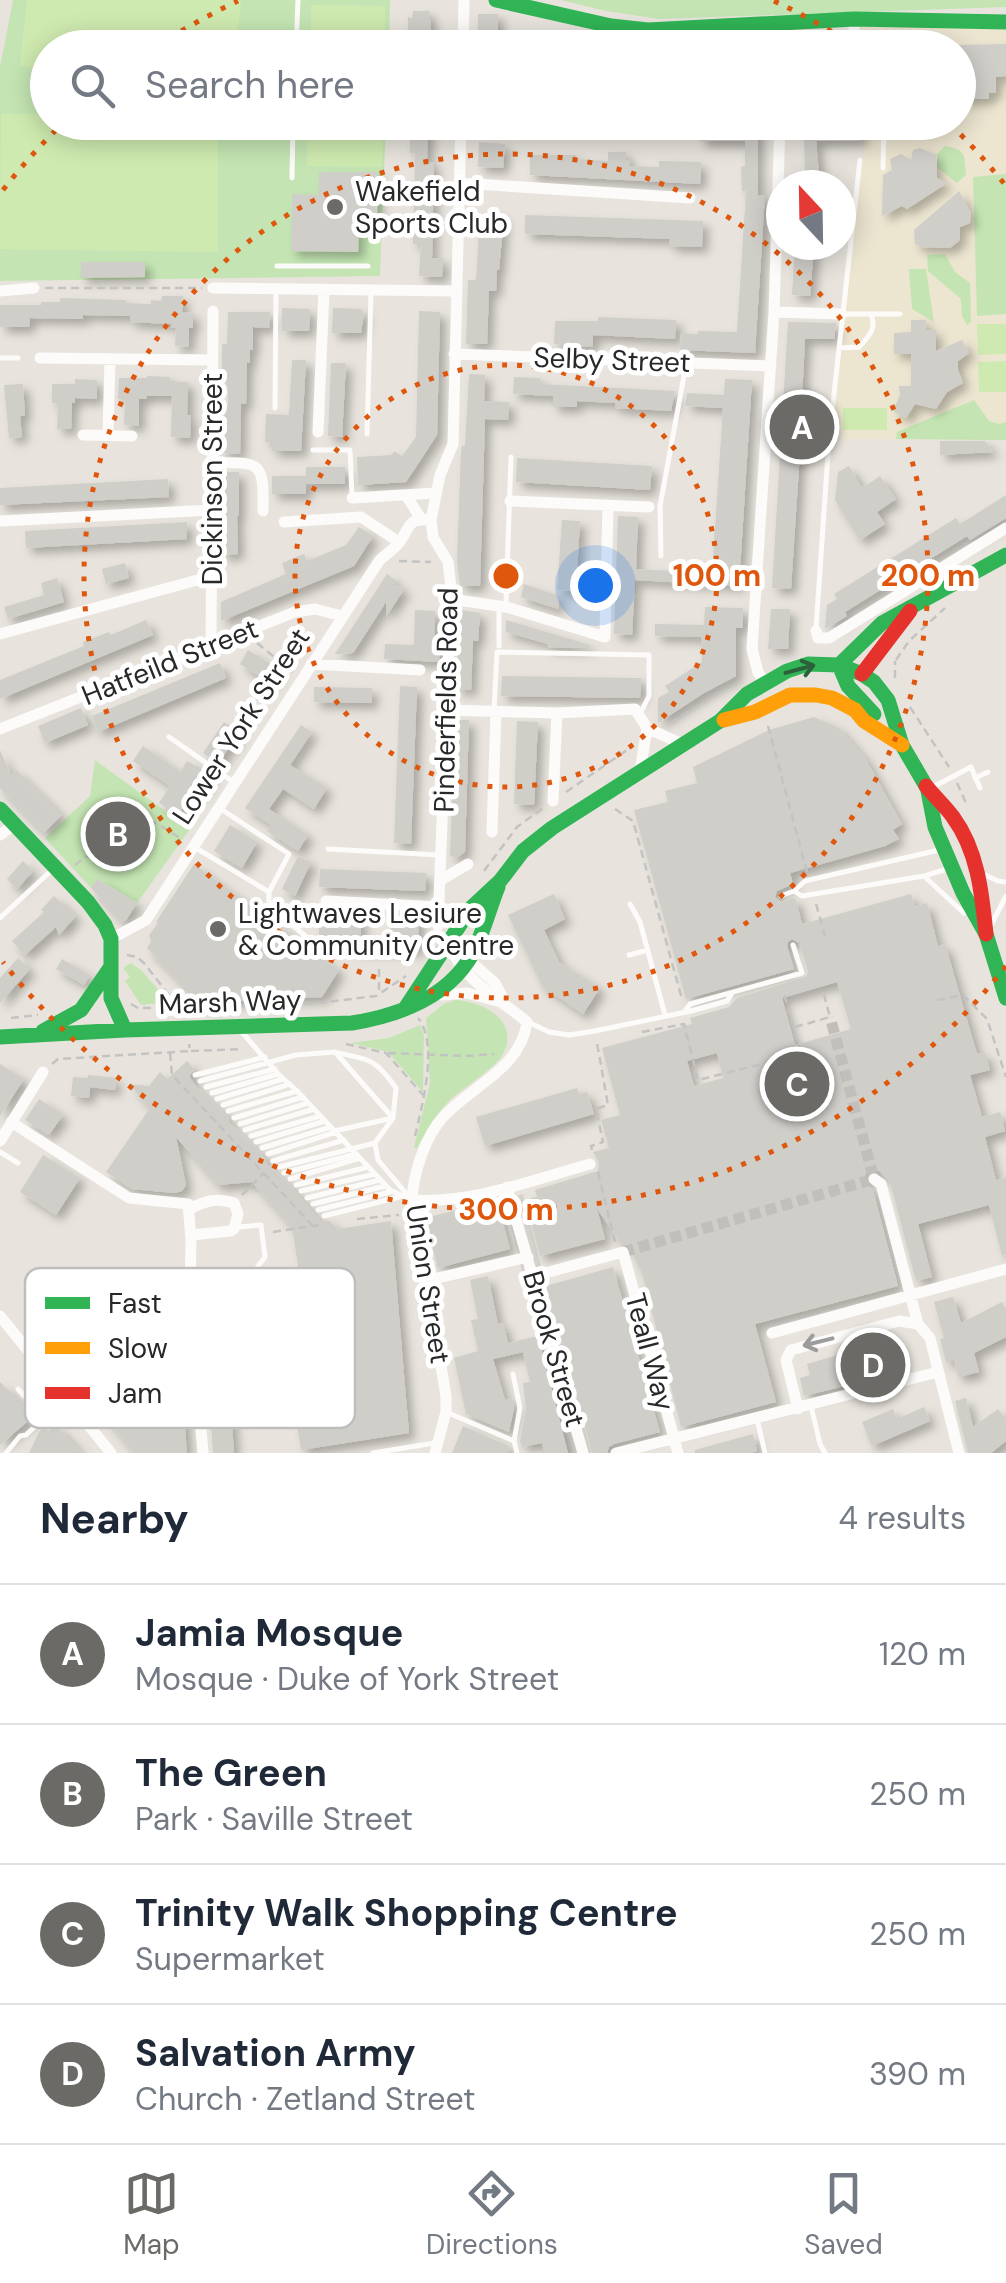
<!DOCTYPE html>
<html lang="en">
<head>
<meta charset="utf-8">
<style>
	:root { --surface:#fff; --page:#f6f6f7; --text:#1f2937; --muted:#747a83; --line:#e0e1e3; --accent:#6b6a67 }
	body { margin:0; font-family:"DM Sans",sans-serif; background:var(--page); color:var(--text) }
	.compass { position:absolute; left:766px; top:170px; width:90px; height:90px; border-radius:50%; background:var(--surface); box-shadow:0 5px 25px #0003; rotate:338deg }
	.you { position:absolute; left:595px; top:585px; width:35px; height:35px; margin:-25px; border:8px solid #fff; border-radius:50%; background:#1a73e8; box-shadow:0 0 0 15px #1a73e833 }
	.badge { display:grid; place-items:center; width:65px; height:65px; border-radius:50%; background:var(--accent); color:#fff; font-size:32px; font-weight:700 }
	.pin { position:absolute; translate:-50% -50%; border:5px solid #fff; box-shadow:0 2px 10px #0006 }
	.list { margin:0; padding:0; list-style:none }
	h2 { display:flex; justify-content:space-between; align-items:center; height:130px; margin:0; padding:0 40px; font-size:42px }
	h2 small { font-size:32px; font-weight:400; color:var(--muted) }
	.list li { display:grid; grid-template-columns:65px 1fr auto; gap:30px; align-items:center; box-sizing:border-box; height:140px; padding:0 40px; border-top:2px solid var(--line) }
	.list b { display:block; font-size:38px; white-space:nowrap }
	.list p { margin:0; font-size:32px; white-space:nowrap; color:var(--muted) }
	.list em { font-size:32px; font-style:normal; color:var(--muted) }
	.icon { flex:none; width:55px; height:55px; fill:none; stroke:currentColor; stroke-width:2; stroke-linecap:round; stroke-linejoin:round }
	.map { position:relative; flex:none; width:1006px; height:1453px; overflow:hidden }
	.search { position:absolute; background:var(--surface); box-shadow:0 5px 25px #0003; left:30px; right:30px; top:30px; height:110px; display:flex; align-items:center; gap:25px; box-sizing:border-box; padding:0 35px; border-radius:55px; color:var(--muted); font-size:38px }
	.sheet { height:690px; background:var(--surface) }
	nav { display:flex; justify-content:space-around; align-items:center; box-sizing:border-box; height:140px; border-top:2px solid var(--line); background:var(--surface); font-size:28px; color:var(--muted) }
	nav a { display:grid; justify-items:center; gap:5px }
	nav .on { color:var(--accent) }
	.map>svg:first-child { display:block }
</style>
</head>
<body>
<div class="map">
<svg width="1006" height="1453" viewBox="0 0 1006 1453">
	<defs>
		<filter id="shadow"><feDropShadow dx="6" dy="6" stdDeviation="5" flood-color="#0004"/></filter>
	</defs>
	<rect width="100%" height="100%" fill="#e8e4dd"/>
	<path fill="#ece5d0" d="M854 19 1006 22V440L829 439 860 160 864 158 865 123 958 122V48L854 47Z"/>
	<path fill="#c4e5b3" d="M13 0H390L389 47 48 48V122L386 123 380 276 0 281V67Z
		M561 0H1006V7L659 19 606 11Z
		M945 146C967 150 964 154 966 175L957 183 937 167V154Z
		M1006 174V314L977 316 973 177Z
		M945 254 955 272 970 283 971 322 967 325 962 316 961 299 928 271 927 255Z
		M909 269H926L934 322 912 309Z
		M974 400 989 421 999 424 1006 422V440L896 439 897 432Z
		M95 760 190 829 137 903 97 879 91 888 45 838 90 796Z
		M131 963 142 971 169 1002 141 1005 125 981 130 977 123 968Z
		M455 1000C481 1001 519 1019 504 1052 498 1066 465 1087 452 1098 437 1112 427 1131 416 1149L414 1147 430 1083 426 1018 444 1004Z
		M420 1025 424 1035 423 1092 388 1052 351 1043 389 1038Z"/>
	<path fill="#cfeab0" d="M27 0H241L236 47 48 48 47 69 20 66Z
		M311 5 385 6V47H311Z
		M1 114H47L48 122 218 123V252L0 249Z
		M308 123H383L382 167 307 166Z
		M977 324H1006V354L978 355Z
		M1006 361V392H979L978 362Z
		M843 408H887V430H843Z"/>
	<path fill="#d6d2cc" d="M523 1194 546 1286 591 1453H568L504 1200Z"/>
	<path fill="#d0cec9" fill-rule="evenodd" filter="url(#shadow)" d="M413 11H429V19H431L430 48H413V31H408V17L412 18Z
		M478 14H498V48H478Z
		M1006 44V76L996 77V93H989V99H961L958 45Z
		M410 124H428L427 162H434L432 258H443L442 277 419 276 421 244H413L415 153H410Z
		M862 125V140L816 141 820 185H805L804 127Z
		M699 126H758V196L765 195 755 353 680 350 681 333 698 334V331L737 332 746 191H742L741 167 745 166V141H700Z
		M479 142 505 144 503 168 478 167Z
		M920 148 936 155 937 178 947 183 907 209 902 206 882 216 883 175 892 170 890 159 901 154 911 160 913 150Z
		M608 152H626V160H630L629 166 659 167V161L701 162 700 184 530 175V155H576V159L608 161Z
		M319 172H378L377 219H363V228H359L358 252 291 251 292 194 319 195Z
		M959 191 971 213 970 223 960 227V240L950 248 922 247 915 244 914 230Z
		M480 214 504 216 499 270H497L496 291H489L487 344H466L468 280H476Z
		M525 215 703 221 702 247 669 246 670 239 525 234Z
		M795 245H814L810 296 792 295Z
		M81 262H145V277L81 278Z
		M162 296H183L182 312 193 313V328H189V347L175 346 176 328H171V324L130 322V316L83 315V319L30 318 29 327H0V305H41V302H60V298L126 300V303L151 304V300L161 301Z
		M282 308 310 309 309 331H282Z
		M333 308 362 309V313H364L361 333H332Z
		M419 311 440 312 437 435 406 482 358 485 357 457 392 455 394 451 402 456 416 437Z
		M228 312H270L269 328 253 327V350H250V363H247L246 404H241L240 454 222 453V406H228V380H222V344H227Z
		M598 317 676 320 675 339 593 335V347L554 344 555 321H598Z
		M911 320H926L925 330H936V351L962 340 969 353 958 361V370L963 383 947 392 936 409 915 404 906 418 893 411 900 395 899 386H911V354H894V333L911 332Z
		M788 322 836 323 834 339H805L801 418H822L821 438 801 437 791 589 772 588Z
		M292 360H306L301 451H272V442H265L266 414 289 415Z
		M331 363H346L342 437 328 436Z
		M469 374 485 375 484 401 509 402 508 420 485 419 480 586H460L457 561 461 450 462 446H465Z
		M147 376 170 377V381L188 382 187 415 191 416 190 438 171 437 172 396H147L146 399H139V426L124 425 125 399H118L119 378H147Z
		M514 377 540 378V384L675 391 671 411 615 408V403L577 401V407H553V396L513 394Z
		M75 379 97 380V399L75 398V403H72L71 429H57L58 403H52V384H75Z
		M725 379 752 380 739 586 635 580 632 635 614 634 618 516 638 517 636 569 712 573 723 408 685 406 687 393 724 395Z
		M23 384 25 416H20L22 437 9 438 4 385Z
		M940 441H985L993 452 940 455Z
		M517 458 652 466 650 490 516 482Z
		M849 466 862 488 880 476 896 499 877 512 885 524 860 540 835 500 838 472Z
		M306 467H345V484H306V494H272V476H306Z
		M221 472H239V516H237L238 554 221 555Z
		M168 479 169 497 0 505V488Z
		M1006 495V518L970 540 967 536 845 612 847 616 825 629 827 605 837 599 834 594 956 518 960 524Z
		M562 520 580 521 576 591 557 590Z
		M187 522V539L26 548 25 531Z
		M359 527 373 536 354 566 221 621V602L286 574 282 563 304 554 307 561 346 545Z
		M125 563 129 578 106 584 102 569Z
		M387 574 395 580V585L405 588 386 617V602L353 653 335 654Z
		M57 578 64 602 8 619 4 607 44 595 41 583Z
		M524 584 559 596 558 609 521 597Z
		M705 607 743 608V628H736V676L704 693 658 723V698L669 692 665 686 702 662 701 637 655 636V624L704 625Z
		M771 609H790L788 649H768Z
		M415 610 435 611 434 639H440L439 662 384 659 385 644 414 645Z
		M460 610 480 613 478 641H473L471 690 456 689Z
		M146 620 153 635 0 699V680L84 646 83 642 109 632 111 635Z
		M506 620 590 645 589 648 547 647 548 644 506 632Z
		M248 650 279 669 270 683 240 664Z
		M220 663 226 678 98 732 92 716Z
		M502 676 641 678 640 698 501 696Z
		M400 686 417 687 411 844 394 843Z
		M314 687 372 688V703L314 702Z
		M81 708 88 725 45 743 38 726Z
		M814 717 839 728 865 758 902 824 893 830 899 839 885 846 790 873 793 884 777 891 775 897 781 902 793 898 796 900 802 924 911 894 915 906 927 903 938 946 945 944 977 1054 985 1053 990 1070 970 1075 982 1117 1000 1112 1005 1131 985 1137 996 1180 1006 1177V1255L1002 1256 989 1205 918 1224 932 1277 916 1281 890 1182 879 1171H869L866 1174 865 1182 873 1190 898 1286 755 1324 776 1402 681 1427 642 1272 636 1262 630 1246 621 1243 597 1209 605 1239 540 1256 525 1200 537 1197 535 1190 598 1171 599 1162 593 1152 609 1148 601 1120 620 1115 602 1048 692 1024 690 1018 729 1007 737 998 807 976 808 971 799 943 792 939 788 942 787 946 794 969 686 999 634 810 668 802 665 791 697 783 693 767 769 730ZM837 982 851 1029 795 1045 782 998ZM717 1053 723 1078 694 1086 687 1061Z
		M455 720H469L465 852 456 858 450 856Z
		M517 721 538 722 534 805 514 804Z
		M224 722 239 732 218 764 203 753Z
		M301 725 312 732 290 765 327 788 314 809 283 789 269 809 308 835 298 851 267 831 271 825 245 808Z
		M143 746 180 772 187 761 211 774 199 794 194 791 178 815 159 803 170 786 133 761Z
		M0 750 11 775 16 770 62 815 44 833 0 788Z
		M230 825 257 842 242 868 214 851Z
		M298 856 311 862 295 896 282 889Z
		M23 861 33 871 17 889 7 879Z
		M194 864 339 970 322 997 200 1002 147 948 151 942 149 935 158 923 156 922Z
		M320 869 426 873 425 891 319 887Z
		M97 879 137 903 126 920 122 922 91 888Z
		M554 894 565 919 544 930 559 962 600 988 583 1014 542 986 508 915Z
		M54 896 76 916 59 935 56 927 25 955 12 941 44 912 41 910Z
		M319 914H361V937L390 938 391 915H419L418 950 349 949V939L319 940Z
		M18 958 30 969 0 1003V978Z
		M62 959 90 975 84 985 56 969Z
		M187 1061 194 1069 189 1076 195 1085 228 1117 229 1122 262 1154 268 1165 290 1185 320 1221H330L337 1229 391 1221 409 1433 301 1450 291 1386 342 1378 329 1299 304 1303 292 1227 252 1182 218 1185 176 1137 186 1185 182 1191 174 1193 132 1189 106 1172 150 1108 129 1084 149 1086 160 1072 167 1079Z
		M0 1064 24 1079 0 1116Z
		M88 1075 116 1078 115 1090 90 1087 89 1098 71 1096 73 1077 88 1078Z
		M577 1088 579 1094 587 1092 594 1114 485 1146 476 1117Z
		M39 1099 63 1115 49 1135 25 1120Z
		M43 1155 80 1178 56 1215 20 1192Z
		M497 1200 510 1249 438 1268 425 1218Z
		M613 1267 660 1432 614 1444 609 1447 607 1453H592L546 1286Z
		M488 1276 498 1324 503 1323 508 1343 538 1336 568 1453H545L542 1443 522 1447 520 1441 526 1408 523 1383 530 1382 523 1352 493 1359 505 1400 512 1398 514 1408 509 1432 466 1414 454 1358 478 1351 471 1320 478 1319 470 1280Z
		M953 1297 961 1323 1002 1302 1006 1310V1337L974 1353 979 1372 958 1377 954 1360 946 1362 940 1339 944 1338 934 1302Z
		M175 1307 187 1453H134L53 1354 77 1336 127 1399 157 1430 146 1309Z
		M883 1335 897 1373 804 1396 800 1378 810 1375 807 1364 848 1352 846 1348Z
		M229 1380 234 1453H213L208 1381Z
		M0 1382 34 1416 0 1445Z
		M966 1398 973 1427 998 1409 1006 1420V1441L991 1453H968L955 1401Z
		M924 1407 930 1421 872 1446 862 1422 893 1409 897 1419Z
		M56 1425 82 1453H29L40 1430 44 1426 48 1431Z
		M463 1426 509 1446 510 1450 507 1453H452Z
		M753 1434 757 1451 751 1453H695V1450Z"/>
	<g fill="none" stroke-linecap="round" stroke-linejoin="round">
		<path stroke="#c2beb9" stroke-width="11" stroke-dasharray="11 5.5" stroke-linecap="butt" d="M623 1252 874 1179 830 1017"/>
		<path stroke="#c4c3c3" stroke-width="2.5" stroke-dasharray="8 5" stroke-linecap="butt" d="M45 288H202
			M399 561 431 562
			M257 643 293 672
			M896 660 909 641 945 608
			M895 678V661
			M910 707 949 767
			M670 723 723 691
			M768 726 807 872
			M957 783 966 803
			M566 792 630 748
			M615 809 633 821 682 999
			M75 865 95 850 113 849C145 811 142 814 183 840
			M484 871 517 827 543 808
			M816 904 825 936
			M127 955 137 957 144 963 179 1008
			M379 969V992
			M937 1000 963 995 987 1019 1006 1077
			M131 1004 138 1008H186
			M188 1008 318 1003 376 996 406 976
			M11 1018 38 1015
			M795 1027 830 1017 824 995
			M642 1032 684 1024 698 1080 801 1054 783 990
			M346 1044 386 1053 424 1096
			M191 1051 243 1049
			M170 1053 172 1075 312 1225
			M388 1053 466 1056 494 1054
			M52 1064 58 1059 190 1051 189 1044
			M415 1136C422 1106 439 1044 418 1018
			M592 1150 591 1146 603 1142 596 1109 608 1105 597 1043
			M598 1172 615 1242
			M242 1195 264 1173
			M357 1219 399 1215
			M273 1232 319 1225"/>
		<path stroke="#fcfbfa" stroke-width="5" d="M296 48 298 0
			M883 168 884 122
			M292 178 293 122
			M277 266H368
			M845 314H900
			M839 348 859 347C869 336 877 329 871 314
			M0 358H18
			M275 408 276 292
			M367 434 371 293
			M313 450H350L352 495
			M661 556 660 506 686 365
			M506 603 511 457
			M816 628 829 439 860 160
			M499 646V609
			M494 709 497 652 649 655V696L641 712
			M169 737 232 781
			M975 778 988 772
			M935 786 971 767 980 788
			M196 848 269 892 289 854 221 809
			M328 849 439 855
			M985 875 998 881 1006 882
			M925 877 964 913
			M794 891 802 896 924 876 947 869
			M269 892V901L275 910 325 953 338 956 389 957
			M781 896 794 891 805 881 939 850
			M630 904 640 922 665 1015
			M0 918 53 869
			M991 925 1006 896
			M629 955 648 950
			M685 1011 690 1004 802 973 793 945
			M530 1023 549 1032 569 1035 595 1031 691 1011 727 1001 731 995
			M241 1031 278 1074 297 1091 390 1190 409 1199
			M195 1075 265 1057
			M200 1081 296 1055 335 1052 393 1118 375 1143 378 1160 410 1198
			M206 1087 275 1069
			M212 1093 278 1074
			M217 1099 283 1079
			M223 1105 290 1084
			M228 1111 297 1091
			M234 1118 303 1097
			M240 1124 308 1103
			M245 1130 314 1109
			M334 1131 393 1118 396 1088C376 1060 372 1060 338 1053
			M251 1136 320 1116
			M256 1142 325 1121
			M262 1148 331 1127
			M0 1152 18 1163
			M268 1154 336 1132
			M273 1161 344 1140
			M279 1167 375 1143
			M284 1173 356 1154
			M290 1179 360 1158
			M296 1185 368 1167
			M301 1191 375 1174
			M307 1198 380 1180
			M313 1204 385 1186
			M318 1210 390 1192
			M324 1216 399 1197
			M238 1227 261 1225 265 1257 258 1266
			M225 1350 226 1358
			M37 1359 107 1304 187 1299
			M513 1374 520 1408 514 1441
			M18 1389 44 1417
			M811 1406 820 1444 825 1453
			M446 1412 514 1441 517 1453
			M757 1419 765 1453
			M6 1453 20 1436 26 1435 65 1398
			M373 1453 435 1443"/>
		<path stroke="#fcfbfa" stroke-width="11" d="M854 19V48
			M463 48 464 0
			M460 183 690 198
			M213 288 456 291
			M0 291 34 288
			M774 312 842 314
			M454 354 771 366
			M40 358 213 360
			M318 432 324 290
			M83 435 132 436
			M108 435 110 359
			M212 463C261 462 264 461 263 511
			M406 495 421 519
			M352 498 436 493
			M510 501 649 507
			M0 521 212 510
			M284 522 361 517 399 542
			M451 599 506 607 605 637 608 505
			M816 631 818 638H829L1006 528
			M0 634 212 576
			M211 647 213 311
			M311 664 420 670
			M765 684 758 672 752 649 774 312 780 122
			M446 710 557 713 635 709 647 728 640 771
			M647 728 682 744
			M0 729 295 612 315 609 342 616
			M553 801 557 713
			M492 832 496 711
			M0 835 15 824
			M441 880 468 864
			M326 901 440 907
			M438 926 451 587 448 562 433 537 431 520 440 475 453 444 461 122
			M111 939 146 920 379 561C385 555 394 549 399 543 411 527 406 518 431 520
			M468 959 495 983 504 1000
			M442 995 467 993 497 1001
			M11 1122 129 1198 188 1204 191 1239 190 1298 203 1453
			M0 1141 43 1072
			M874 1179 881 1184 918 1324 930 1338 959 1453
			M507 1187 583 1453
			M412 1200C472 1204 532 1180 590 1164
			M189 1209C206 1201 216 1197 234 1203L238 1214 234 1229 231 1231 191 1235
			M534 1276 623 1252 678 1453
			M425 1281 528 1257
			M0 1316 111 1453
			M772 1333 1006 1269
			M798 1409 786 1360 791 1350 899 1321 918 1324
			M435 1453 446 1412V1396C440 1359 433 1321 425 1284 420 1257 411 1229 412 1201 413 1174 425 1136 444 1116 473 1085 521 1068 527 1022 504 1002 455 975 451 943
			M616 1453 938 1372"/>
		<path stroke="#30b455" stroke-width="15" d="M496 0 611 26 648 30 854 19 1006 22
			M839 665 882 623 1006 555
			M839 665 848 686 874 714
			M928 791 935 827 963 893 986 934 1006 998
			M0 809 88 902 105 925 111 939V998L125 1030
			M406 1007 471 908 500 881 523 851 552 828 720 721 747 694 787 671 808 664 839 665 862 674 874 682 888 700 902 745 926 786
			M43 1031 81 1010 110 968
			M0 1037 125 1030 352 1023C395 1016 443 999 468 961 481 942 489 909 498 887"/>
		<path stroke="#ff9f0a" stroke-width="15" d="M724 720 755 712 790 695H816L832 698 855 710 864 721 902 745"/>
		<path stroke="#e5322d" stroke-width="15" d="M862 674 910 611
			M926 786C935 797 945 806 953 817 978 851 982 894 986 934"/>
	</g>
	<defs><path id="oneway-shaft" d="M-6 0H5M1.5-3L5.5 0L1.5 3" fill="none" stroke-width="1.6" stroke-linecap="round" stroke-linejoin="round" transform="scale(2.5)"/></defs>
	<use stroke="#2b603a" href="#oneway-shaft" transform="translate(800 669) rotate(-15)"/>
	<use stroke="#9d9c9c" href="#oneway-shaft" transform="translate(818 1342) rotate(166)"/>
	<g fill="none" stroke="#de570d" stroke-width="5" stroke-dasharray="5 10">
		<circle cx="506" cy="576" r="211"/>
		<circle cx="506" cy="576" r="422"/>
		<path d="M1006 966A634 634 0 0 1 3 962M3 190A634 634 0 0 1 62 124M156 47A634 634 0 0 1 238 1M774 1A634 634 0 0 1 856 47M950 124A634 634 0 0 1 1006 186"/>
	</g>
	<g fill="#6b6a67" stroke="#fff" stroke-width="4">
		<circle cx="335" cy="207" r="10"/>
		<circle cx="218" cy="929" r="10"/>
	</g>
	<g text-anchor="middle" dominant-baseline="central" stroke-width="10" stroke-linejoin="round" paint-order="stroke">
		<g font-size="28" fill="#282828" stroke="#fff" text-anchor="start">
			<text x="355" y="191">Wakefield<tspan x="355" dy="32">Sports Club</tspan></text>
			<text x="238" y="913">Lightwaves Lesiure<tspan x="238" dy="32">&amp; Community Centre</tspan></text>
		</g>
		<g font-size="28" fill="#282828" stroke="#fff">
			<text transform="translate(612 360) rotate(2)">Selby Street</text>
			<text transform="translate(212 479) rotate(-90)">Dickinson Street</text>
			<text transform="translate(170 662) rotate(-22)">Hatfeild Street</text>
			<text transform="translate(446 700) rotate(-89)">Pinderfields Road</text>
			<text transform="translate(241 726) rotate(-57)">Lower York Street</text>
			<text transform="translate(230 1002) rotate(-2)">Marsh Way</text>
			<text transform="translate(428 1284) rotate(81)">Union Street</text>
			<text transform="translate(554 1349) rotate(74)">Brook Street</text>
			<text transform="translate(650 1352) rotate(75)">Teall Way</text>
		</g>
	</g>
	<rect x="25" y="1268" width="330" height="160" rx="15" fill="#fff" stroke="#bebebe" stroke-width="2.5"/>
	<rect x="45" y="1297" width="45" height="12" fill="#30b455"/>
	<rect x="45" y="1342" width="45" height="12" fill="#ff9f0a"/>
	<rect x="45" y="1387" width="45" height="12" fill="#e5322d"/>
	<g font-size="28" fill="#282828">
		<text x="108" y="1313">Fast</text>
		<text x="108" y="1358">Slow</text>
		<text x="108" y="1403">Jam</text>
	</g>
	<circle cx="506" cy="576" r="15" fill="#de570d" stroke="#fff" stroke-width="5"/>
	<g font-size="30" text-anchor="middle" font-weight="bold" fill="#de570d" stroke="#fff" stroke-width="10" stroke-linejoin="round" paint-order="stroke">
		<text x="717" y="586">100 m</text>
		<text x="928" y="586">200 m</text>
		<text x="506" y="1220">300 m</text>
	</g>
</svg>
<svg class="compass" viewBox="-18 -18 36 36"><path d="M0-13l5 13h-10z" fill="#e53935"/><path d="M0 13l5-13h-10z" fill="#747a83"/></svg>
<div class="you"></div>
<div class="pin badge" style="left:802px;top:427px">A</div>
<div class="pin badge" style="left:118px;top:834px">B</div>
<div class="pin badge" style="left:797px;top:1084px">C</div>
<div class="pin badge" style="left:873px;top:1365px">D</div>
<div class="search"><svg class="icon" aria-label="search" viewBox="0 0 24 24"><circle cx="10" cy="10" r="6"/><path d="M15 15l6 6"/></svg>Search here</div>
</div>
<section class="sheet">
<h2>Nearby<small>4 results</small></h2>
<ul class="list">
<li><span class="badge">A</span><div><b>Jamia Mosque</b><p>Mosque · Duke of York Street</p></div><em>120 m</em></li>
<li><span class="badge">B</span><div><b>The Green</b><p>Park · Saville Street</p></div><em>250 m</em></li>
<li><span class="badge">C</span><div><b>Trinity Walk Shopping Centre</b><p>Supermarket</p></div><em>250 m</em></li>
<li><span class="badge">D</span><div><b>Salvation Army</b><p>Church · Zetland Street</p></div><em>390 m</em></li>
</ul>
</section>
<nav>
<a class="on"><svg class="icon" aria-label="map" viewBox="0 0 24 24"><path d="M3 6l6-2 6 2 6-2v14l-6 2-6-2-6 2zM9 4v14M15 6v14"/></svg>Map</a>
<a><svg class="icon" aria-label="directions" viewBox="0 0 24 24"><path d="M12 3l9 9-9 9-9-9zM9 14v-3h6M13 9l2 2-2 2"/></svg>Directions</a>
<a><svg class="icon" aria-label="saved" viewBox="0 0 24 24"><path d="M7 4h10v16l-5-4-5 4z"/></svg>Saved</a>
</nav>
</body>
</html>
